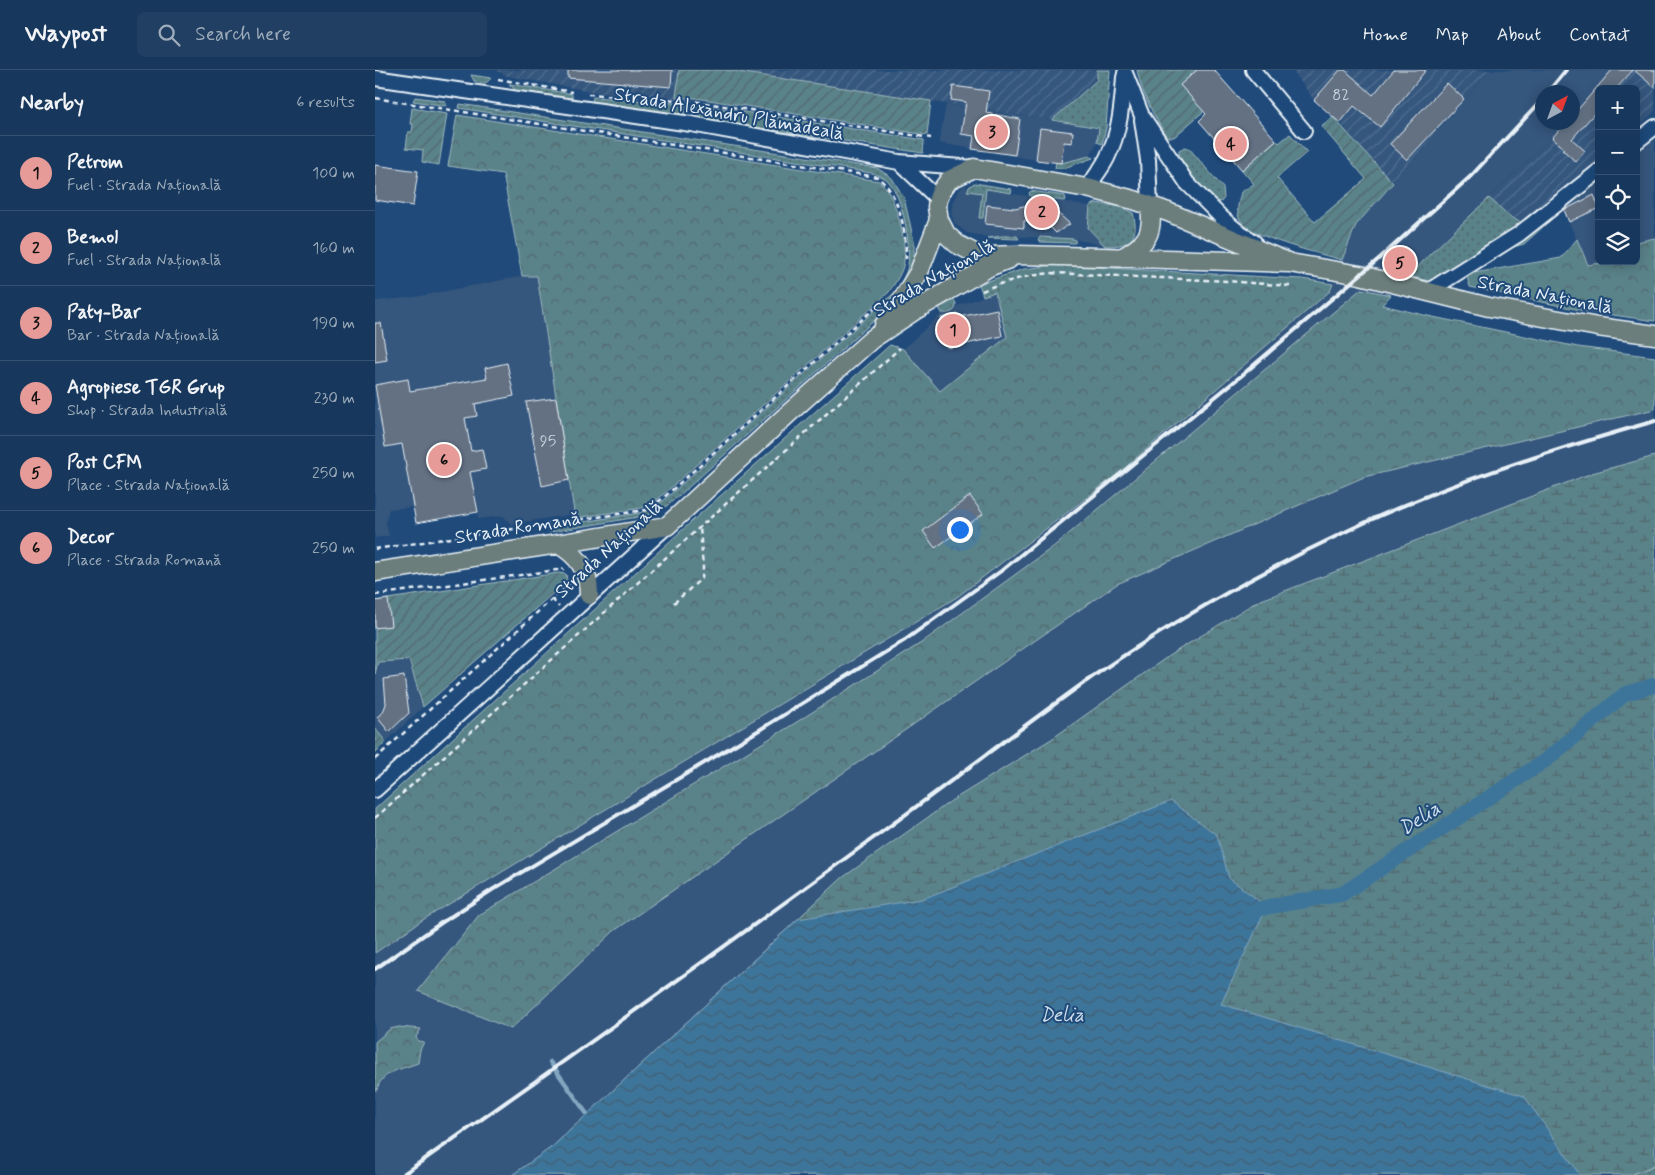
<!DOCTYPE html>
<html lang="en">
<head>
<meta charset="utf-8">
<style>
	:root { --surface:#17385c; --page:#203f62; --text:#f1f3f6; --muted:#9eacbb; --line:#365272; --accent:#e69b98 }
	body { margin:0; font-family:Mynerve,sans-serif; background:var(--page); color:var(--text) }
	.controls { position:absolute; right:15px; top:15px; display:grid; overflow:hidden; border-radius:8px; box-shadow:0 2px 12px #0003 }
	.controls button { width:45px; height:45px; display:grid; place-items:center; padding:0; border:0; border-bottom:1px solid var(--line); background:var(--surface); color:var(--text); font:25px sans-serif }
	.compass { position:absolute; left:1160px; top:15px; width:45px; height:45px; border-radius:50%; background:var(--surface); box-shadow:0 2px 12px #0003; rotate:41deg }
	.you { position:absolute; left:584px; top:459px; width:18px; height:18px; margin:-12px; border:4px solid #fff; border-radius:50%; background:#1a73e8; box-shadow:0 0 0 8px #1a73e833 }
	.badge { display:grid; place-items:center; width:32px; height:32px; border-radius:50%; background:var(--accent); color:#111; font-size:16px; font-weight:700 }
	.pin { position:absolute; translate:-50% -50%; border:2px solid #fff; box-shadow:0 1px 5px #0006 }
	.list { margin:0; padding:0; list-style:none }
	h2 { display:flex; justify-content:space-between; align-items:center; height:65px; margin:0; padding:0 20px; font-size:21px }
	h2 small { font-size:16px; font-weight:400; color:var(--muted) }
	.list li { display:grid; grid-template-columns:32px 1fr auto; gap:15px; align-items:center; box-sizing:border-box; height:75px; padding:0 20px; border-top:1px solid var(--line) }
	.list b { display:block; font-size:19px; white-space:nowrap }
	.list p { margin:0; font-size:16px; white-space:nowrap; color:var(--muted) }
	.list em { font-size:16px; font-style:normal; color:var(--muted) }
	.icon { flex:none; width:28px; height:28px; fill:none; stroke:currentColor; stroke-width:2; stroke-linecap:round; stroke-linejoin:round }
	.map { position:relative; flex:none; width:1280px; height:1105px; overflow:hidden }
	header { display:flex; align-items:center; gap:30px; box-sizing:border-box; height:70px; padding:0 25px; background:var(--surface); border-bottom:1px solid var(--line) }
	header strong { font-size:24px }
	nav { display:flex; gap:28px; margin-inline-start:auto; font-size:18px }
	.search { width:350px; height:45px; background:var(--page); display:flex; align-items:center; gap:12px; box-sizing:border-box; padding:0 18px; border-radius:8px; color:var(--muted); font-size:19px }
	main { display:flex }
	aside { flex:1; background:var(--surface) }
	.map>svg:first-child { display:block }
</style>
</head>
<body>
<header>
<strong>Waypost</strong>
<div class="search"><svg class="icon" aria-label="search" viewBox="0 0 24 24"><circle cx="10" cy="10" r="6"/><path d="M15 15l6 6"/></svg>Search here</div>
<nav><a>Home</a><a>Map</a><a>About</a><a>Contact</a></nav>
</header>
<main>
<aside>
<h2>Nearby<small>6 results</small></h2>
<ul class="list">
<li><span class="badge">1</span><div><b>Petrom</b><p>Fuel · Strada Națională</p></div><em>100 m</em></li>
<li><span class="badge">2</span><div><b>Bemol</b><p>Fuel · Strada Națională</p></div><em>160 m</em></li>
<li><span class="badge">3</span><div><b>Paty-Bar</b><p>Bar · Strada Națională</p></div><em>190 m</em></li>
<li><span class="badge">4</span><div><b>Agropiese TGR Grup</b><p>Shop · Strada Industrială</p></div><em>230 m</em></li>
<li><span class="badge">5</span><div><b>Post CFM</b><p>Place · Strada Națională</p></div><em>250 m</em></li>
<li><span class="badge">6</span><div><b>Decor</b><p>Place · Strada Romană</p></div><em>250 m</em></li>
</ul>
</aside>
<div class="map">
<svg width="1280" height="1105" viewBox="0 0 1280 1105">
	<defs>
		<pattern id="industrial-furrows" width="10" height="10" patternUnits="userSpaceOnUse" patternTransform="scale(1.25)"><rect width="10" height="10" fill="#34567d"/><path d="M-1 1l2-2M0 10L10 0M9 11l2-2" fill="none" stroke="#516f90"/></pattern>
		<pattern id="grass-dots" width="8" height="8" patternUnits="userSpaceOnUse" patternTransform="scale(1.25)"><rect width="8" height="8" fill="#5a8289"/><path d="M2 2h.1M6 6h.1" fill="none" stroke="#51686d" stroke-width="1.8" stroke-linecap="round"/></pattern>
		<pattern id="forest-crowns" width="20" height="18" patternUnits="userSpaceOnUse" patternTransform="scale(1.25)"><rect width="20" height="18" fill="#5a8289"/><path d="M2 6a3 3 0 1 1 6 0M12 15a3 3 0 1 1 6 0" fill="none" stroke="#51686d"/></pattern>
		<pattern id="wetland-marsh" width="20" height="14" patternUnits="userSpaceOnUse" patternTransform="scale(1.25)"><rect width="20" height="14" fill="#5a8289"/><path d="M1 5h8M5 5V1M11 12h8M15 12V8" fill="none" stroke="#51686d"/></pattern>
		<pattern id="garden-furrows" width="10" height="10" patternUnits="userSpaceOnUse" patternTransform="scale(1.25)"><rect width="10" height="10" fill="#5a8289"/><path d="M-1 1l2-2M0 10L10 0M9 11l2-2" fill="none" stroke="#51686d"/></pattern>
		<pattern id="water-waves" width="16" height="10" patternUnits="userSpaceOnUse" patternTransform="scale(1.25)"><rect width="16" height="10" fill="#3e759a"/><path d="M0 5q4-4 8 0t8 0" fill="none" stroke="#425e72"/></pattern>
	</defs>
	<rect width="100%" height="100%" fill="#1f4a7a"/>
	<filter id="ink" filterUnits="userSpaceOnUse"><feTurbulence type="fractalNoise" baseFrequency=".02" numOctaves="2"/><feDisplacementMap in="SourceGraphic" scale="10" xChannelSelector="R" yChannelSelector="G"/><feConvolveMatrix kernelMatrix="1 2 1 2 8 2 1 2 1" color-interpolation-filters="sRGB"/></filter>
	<g filter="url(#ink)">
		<path fill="#34567d" d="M1115 0H1237L1198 45V22H1168V52L1191 53 1177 68 1056 183 1007 234 1053 246 1203 277 1280 287V386L1217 403 881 532 795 585 678 668 576 731 467 808 177 1077 137 1105H0V883L46 851 582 527 745 402 955 221 981 155Z
			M571 34 677 50 728 60 715 86 686 93 661 90 564 73Z
			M1280 69V168L1261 172V84Z
			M1224 112V191H1240L1213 195 1188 139Z
			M589 116 715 136 713 158 730 176 699 169 627 166 613 167 592 163 580 154 576 144 578 131 584 120Z
			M147 206H162L199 444 136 454 128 446 103 449 102 442 38 437 14 439 11 452 14 466 0 468V231L40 227Z
			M620 222 633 267 565 321 528 279 567 243 581 239 582 236Z
			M34 590 48 637 11 672 0 658V604L3 592Z"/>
		<path fill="url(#industrial-furrows)" d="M120 0H304L301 28 220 22 132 6Z
			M350 0H722V10L677 50Z
			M901 0H1115L1018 113 965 53 939 30 917 0Z
			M1237 0H1280V41L1261 60V19H1224V92L1147 153 1137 148 1114 128 1177 68 1198 52V45Z"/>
		<path fill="url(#grass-dots)" stroke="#a1bac0" d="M722 0H735L731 58 727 74 722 72 724 58 677 50 722 10Z
			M96 5 116 8C111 15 106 14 99 11Z
			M134 14 197 24V29L141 21Z
			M40 27 70 31 72 36 38 31Z
			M218 27 312 34C312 40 311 44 305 46L217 32Z
			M85 34 502 98 517 108 529 128 539 171V195L512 239 305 425 289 438 275 445 175 462 171 458 270 442 279 438 288 431 519 223C524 215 531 206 533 195 536 174 528 128 514 112 510 107 503 105 497 103L84 38Z
			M321 35H324L549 70 548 83 331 50C324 47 322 43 321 35Z
			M810 77 814 78 848 118 849 128 846 132H840C831 123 802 92 804 80Z
			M1224 108V112L1188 139 1149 174 1135 178Z
			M599 113 636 119 637 120 636 123 611 119 608 148H604L607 123 592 121 595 116Z
			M656 121 690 126 691 130 689 131 655 126 654 123Z
			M1114 128 1137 148 1147 153 1066 208 1054 211 1034 206 1056 183Z
			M721 133 746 137 758 143C765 168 755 177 730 176L713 158 715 136Z
			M627 166H642L644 169 612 168Z
			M665 167 699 169 701 172 699 173 665 172 663 170Z
			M579 230 581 233C582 242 574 244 567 243L564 238Z
			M1280 1095V1105H1255Z"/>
		<path fill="url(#forest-crowns)" stroke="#a1bac0" d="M82 45 504 111C520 122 532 171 529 191 528 202 520 213 514 222L282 430 267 438 200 448 162 206H147L128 104 73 96Z
			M1280 168V251L1210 241 1095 217 1092 207 1099 203 1186 188 1202 169 1213 195 1240 191H1261V172Z
			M681 195 927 209 958 214 955 221 745 402 582 527 46 851 0 883V739L316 452 515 275 528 279 565 321 632 267 620 222 608 226 604 214 649 199Z
			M986 219 1016 225 1007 235 1053 246 1203 277 1280 287V339L989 407 742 514 239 861 136 959 43 921 104 845 417 655 546 573 678 477Z
			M24 957 46 959 41 967 43 971 49 972 45 980 43 993C28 999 6 1001 2 1020H0V972L15 959Z"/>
		<path fill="url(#wetland-marsh)" stroke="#a1bac0" d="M1280 386V1095L1255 1105H137L177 1077 467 808 576 731 678 668 795 585 881 532 1217 403Z"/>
		<path fill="url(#garden-furrows)" stroke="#a1bac0" d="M304 0H350L556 31 552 65 321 28H301Z
			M762 0H822L805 15 829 41 799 67H792C779 46 767 25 762 0Z
			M37 38 72 44 64 95 47 92 48 80 31 78 33 62H37L38 54H35Z
			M958 47 1018 113 981 155 967 190C947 184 871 167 864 148 861 139 864 131 866 122L879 114 867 100 901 70 904 73 915 64 932 82 902 108 940 152 991 109 946 56Z
			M715 86 718 88 689 98H680L681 92 686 93Z
			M183 503 191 504 192 511 48 637 34 590 3 592 0 604V531Z
			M0 658 11 672 0 683Z"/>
		<path fill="url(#water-waves)" stroke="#82a7c0" d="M796 731 842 765 854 808 892 837 846 934 1149 1026 1205 1105H137L177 1077 423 849 547 829Z"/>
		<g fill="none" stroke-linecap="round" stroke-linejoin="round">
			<path stroke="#82a7c0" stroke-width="4.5" d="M175 992 212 1044"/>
			<path stroke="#3e759a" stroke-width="15" d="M874 842 892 837 967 824 1171 690 1250 624 1280 615"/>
		</g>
		<path fill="#647183" stroke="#e8f1f8" d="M193 0H297L296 17 193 8Z
			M822 0H839L901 70 867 100 824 51 831 44 805 15Z
			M965 0H970L998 25 1019 0H1051L1005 57 979 36 965 53 939 30Z
			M1237 0H1258L1241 19H1224V38L1197 69 1210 81 1201 92 1187 79 1189 78 1177 68 1191 52H1198V45Z
			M1259 0H1280V18Z
			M1072 13 1089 29 1032 90 1015 74Z
			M578 16 614 21 611 43 645 49 640 85 597 79 599 66 586 64 591 32 576 30Z
			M665 58 698 62 697 73 689 72 686 93 661 90Z
			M0 95 43 101 38 136 0 130Z
			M1219 125 1224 138 1194 152 1189 140Z
			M669 131 695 154 681 163 666 148 649 151V158L610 154 612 135 640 138Z
			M622 239 627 266 573 278 566 248 583 244 584 247Z
			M0 253H6L12 290 0 292Z
			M132 293 139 326 100 334 102 346 90 348 96 381 107 379 111 399 95 402 103 442 41 453 27 374 10 377 0 315 33 309 35 321 112 308 110 298Z
			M181 328 194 410 167 416 151 332Z
			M595 426 608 444 560 478 548 461Z
			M13 529 16 556 0 558V531Z
			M29 606 34 643 14 662 2 647 8 642 11 634 9 609Z"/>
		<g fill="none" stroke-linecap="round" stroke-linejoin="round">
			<defs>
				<path id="minor" d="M878 0 929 61
					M750 3 767 46 812 113 848 149 866 164 879 172
					M0 8 316 54 524 92 599 98
					M767 50 773 90 775 136
					M1261 72 1280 57
					M524 92 563 129
					M712 118C719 108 727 98 732 88 745 62 747 35 749 7
					M1052 222 1144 164 1224 101
					M0 720 292 456"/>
				<path id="major" d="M748 187C771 174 779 164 775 136
					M915 193 793 142 759 130 712 118 599 98 574 110 566 121 563 129 562 137 564 150 571 164 582 174 601 184 611 186 643 185 727 187 915 193 985 205 1114 237 1223 257 1280 265
					M509 255 521 240 544 202 564 150
					M183 474C204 486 214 501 214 525
					M0 502 183 474 292 456 413 344 497 269 539 241 614 197 634 189"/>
			</defs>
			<use href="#minor" stroke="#e8f1f8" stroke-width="18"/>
			<use href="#major" stroke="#e8f1f8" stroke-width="21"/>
			<path stroke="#e8f1f8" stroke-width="2.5" stroke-dasharray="5 4" stroke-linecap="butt" d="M123 9 197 22
				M213 24 317 31 556 68
				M0 28 502 107C524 121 532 164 531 189
				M607 221C630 211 653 205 678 203L852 211 915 216
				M0 479 271 440 287 429 503 235
				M0 525 189 499
				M177 529 184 537
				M299 533 327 508 328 498 325 457
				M0 689 197 511
				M0 748 525 278"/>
			<use href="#minor" stroke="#1f4a7a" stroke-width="14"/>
			<use href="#major" stroke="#6c7e7c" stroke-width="18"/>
			<path stroke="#e8f1f8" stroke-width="4" d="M1173 22 1191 0
				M0 899 66 853 117 820 376 665 530 570 626 501 866 306 1006 187 1096 106 1168 29
				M27 1105C185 995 341 883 497 769 570 716 643 660 717 607 798 551 885 502 974 460 1072 413 1175 381 1280 351"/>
		</g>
	</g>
	<g text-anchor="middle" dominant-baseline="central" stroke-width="4" stroke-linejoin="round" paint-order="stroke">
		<g font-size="16" fill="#c7d1db">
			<text x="966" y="25">82</text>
			<text x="173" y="371">95</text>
		</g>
		<g font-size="19" fill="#e8f1f8" stroke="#1f4a7a">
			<text transform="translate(354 44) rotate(10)">Strada Alexandru Plămădeală</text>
			<text transform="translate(559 208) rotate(-30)">Strada Națională</text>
			<text transform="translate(1170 225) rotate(11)">Strada Națională</text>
			<text transform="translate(143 458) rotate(-9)">Strada Romană</text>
			<text transform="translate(234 479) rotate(-42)">Strada Națională</text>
		</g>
		<g font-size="20" font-style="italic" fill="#cedeea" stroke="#1f4a7a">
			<text transform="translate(1045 749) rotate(-33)">Delia</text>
			<text x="687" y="945">Delia</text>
		</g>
	</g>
</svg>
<div class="controls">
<button>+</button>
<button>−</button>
<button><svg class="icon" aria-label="locate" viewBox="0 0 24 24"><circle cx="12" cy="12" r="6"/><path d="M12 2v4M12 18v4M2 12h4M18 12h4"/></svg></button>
<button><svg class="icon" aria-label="layers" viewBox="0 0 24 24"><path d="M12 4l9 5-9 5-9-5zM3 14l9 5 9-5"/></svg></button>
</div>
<svg class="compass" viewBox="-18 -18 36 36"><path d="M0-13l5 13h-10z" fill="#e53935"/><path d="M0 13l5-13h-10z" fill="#9eacbb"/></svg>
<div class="you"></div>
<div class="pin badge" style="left:578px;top:260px">1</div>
<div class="pin badge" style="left:667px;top:142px">2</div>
<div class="pin badge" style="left:617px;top:62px">3</div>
<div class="pin badge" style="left:856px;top:74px">4</div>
<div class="pin badge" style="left:1025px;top:193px">5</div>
<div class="pin badge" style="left:69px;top:390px">6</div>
</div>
</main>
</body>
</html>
